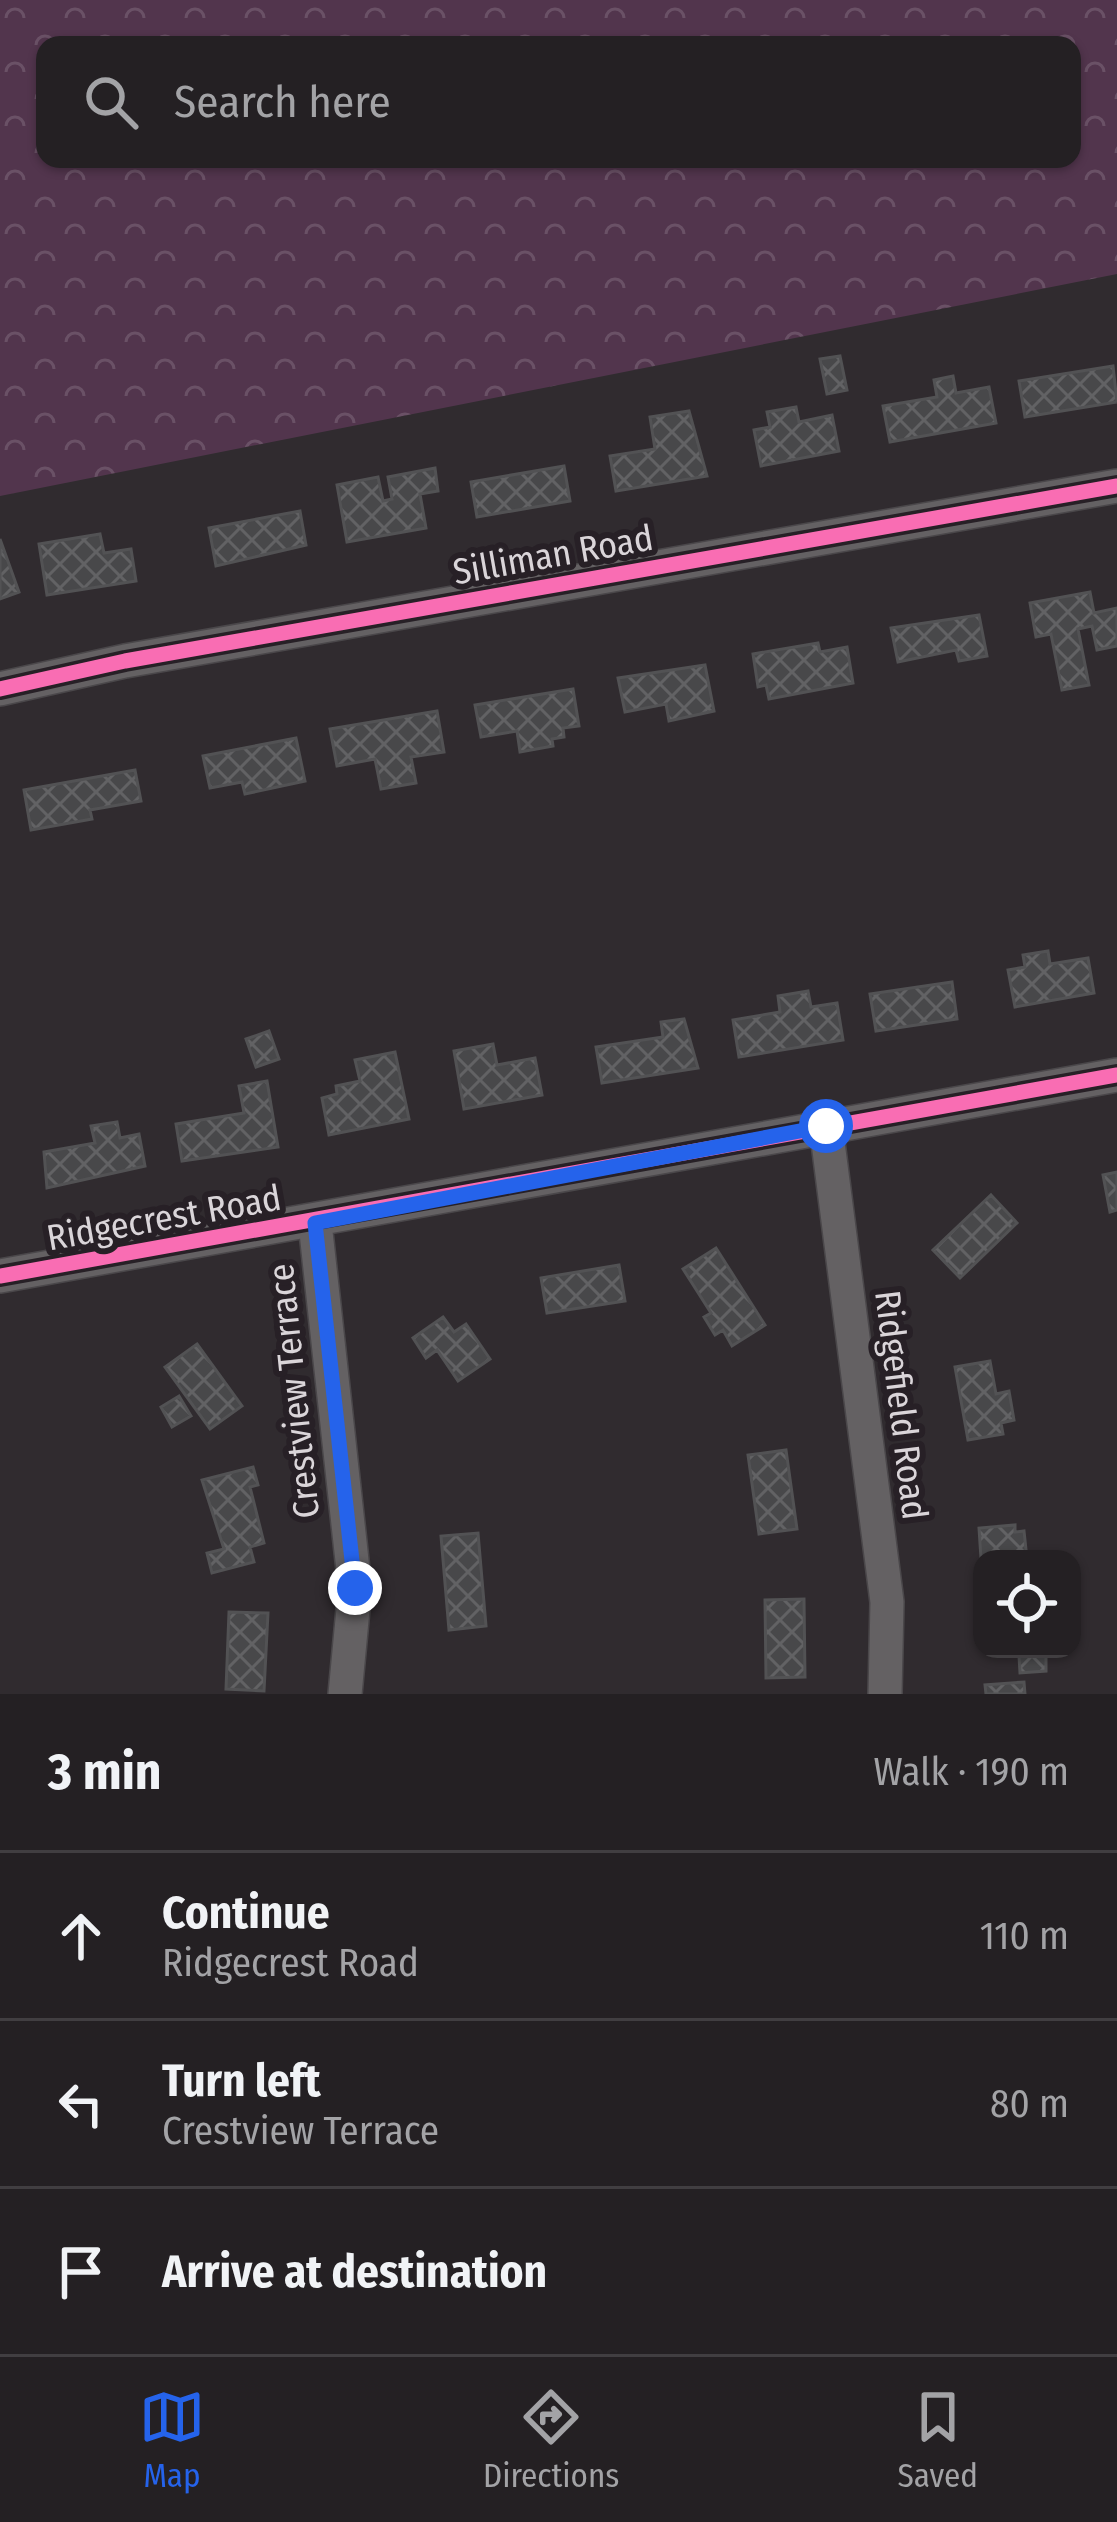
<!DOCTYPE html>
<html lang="en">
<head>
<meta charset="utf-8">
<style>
	:root { --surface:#242023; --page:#2c282b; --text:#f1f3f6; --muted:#a3a3a6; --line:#413e41; --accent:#2563eb }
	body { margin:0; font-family:"Fira Sans Condensed",sans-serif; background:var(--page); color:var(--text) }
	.controls { position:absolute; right:36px; bottom:36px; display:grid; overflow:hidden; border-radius:24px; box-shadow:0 3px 9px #0004 }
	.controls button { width:108px; height:108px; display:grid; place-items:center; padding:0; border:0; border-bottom:3px solid var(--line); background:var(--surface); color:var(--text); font:60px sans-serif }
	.stop { position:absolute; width:36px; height:36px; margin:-27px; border:9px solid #2563eb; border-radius:50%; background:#fff }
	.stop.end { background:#2563eb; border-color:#fff; box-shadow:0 3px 12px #0008 }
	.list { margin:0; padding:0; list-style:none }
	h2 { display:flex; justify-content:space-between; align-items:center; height:156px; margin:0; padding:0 48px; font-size:51px }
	h2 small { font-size:39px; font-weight:400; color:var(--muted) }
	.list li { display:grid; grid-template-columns:78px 1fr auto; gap:36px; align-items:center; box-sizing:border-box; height:168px; padding:0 48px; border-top:3px solid var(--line) }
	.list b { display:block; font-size:45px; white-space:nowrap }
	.list p { margin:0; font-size:39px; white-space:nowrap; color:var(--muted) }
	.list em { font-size:39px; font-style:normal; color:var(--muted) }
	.icon { flex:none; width:66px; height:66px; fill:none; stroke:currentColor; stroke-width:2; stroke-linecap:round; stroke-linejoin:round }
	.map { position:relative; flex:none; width:1117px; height:1694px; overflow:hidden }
	.search { position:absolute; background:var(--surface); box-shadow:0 3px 9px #0004; left:36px; right:36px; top:36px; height:132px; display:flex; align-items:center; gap:30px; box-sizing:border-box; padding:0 42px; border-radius:24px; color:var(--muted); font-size:45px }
	.sheet { height:660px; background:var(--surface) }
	nav { display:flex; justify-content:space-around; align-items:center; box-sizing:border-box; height:168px; border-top:3px solid var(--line); background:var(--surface); font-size:33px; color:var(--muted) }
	nav a { display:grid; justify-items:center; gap:6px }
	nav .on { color:var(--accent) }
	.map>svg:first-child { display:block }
</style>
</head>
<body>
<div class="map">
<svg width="1117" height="1694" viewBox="0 0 1117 1694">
	<defs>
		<pattern id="forest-crowns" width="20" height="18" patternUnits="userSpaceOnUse" patternTransform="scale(3)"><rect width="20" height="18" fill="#52354d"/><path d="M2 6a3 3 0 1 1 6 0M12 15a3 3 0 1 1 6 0" fill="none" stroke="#6a5166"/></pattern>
		<pattern id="building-cross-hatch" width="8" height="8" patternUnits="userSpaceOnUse" patternTransform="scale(3)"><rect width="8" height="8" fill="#48484a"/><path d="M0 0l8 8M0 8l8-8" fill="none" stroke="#626264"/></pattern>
	</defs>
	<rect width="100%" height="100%" fill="#302b2f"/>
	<path fill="url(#forest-crowns)" fill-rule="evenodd" d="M0 0H1117V274L0 496ZM45 45H1072V159H45Z"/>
	<path fill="url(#building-cross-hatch)" stroke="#525254" stroke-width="3" d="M840 356 847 390 827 394 820 359Z
		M1113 366 1117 402 1025 417 1019 381Z
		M953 376 956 393 989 387 996 423 890 442 883 406 937 397 934 380Z
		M796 407 799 422 832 415 839 451 761 466 754 430 770 427 767 412Z
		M689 411 707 476 616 491 610 456 655 449 650 417Z
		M564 466 570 501 477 517 471 482Z
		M435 468 438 491 420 494 426 528 347 542 337 485 378 477 383 501 392 499 388 477Z
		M300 511 306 545 216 566 209 528Z
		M100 534 104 553 131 549 136 581 47 595 39 544Z
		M0 539 19 592 0 599Z
		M1090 592 1094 613 1117 608V646L1097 650 1092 626 1078 629 1089 685 1062 690 1051 634 1036 637 1030 603Z
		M979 615 987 656 959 661 956 650 898 662 891 628Z
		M818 643 820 652 847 647 853 683 769 699 766 685 758 687 753 654Z
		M705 665 714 711 669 721 666 704 625 712 618 678Z
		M573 689 579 726 563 728 564 737 552 739 553 746 520 752 517 731 481 737 475 705Z
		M437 711 444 752 411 757 416 783 381 789 375 759 337 766 330 729Z
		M296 738 305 781 245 794 242 782 210 788 203 756Z
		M135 770 141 801 90 810 92 819 31 830 24 790Z
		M1048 951 1050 964 1088 958 1094 993 1015 1007 1008 970 1025 967 1023 955Z
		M952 982 957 1019 876 1031 870 994Z
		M808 991 811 1007 837 1003 843 1040 739 1057 733 1020 780 1012 778 996Z
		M684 1019 698 1068 602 1083 596 1047 663 1037 661 1022Z
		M269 1031 279 1059 256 1067 246 1039Z
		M493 1044 497 1065 535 1058 542 1095 464 1109 454 1051Z
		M395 1052 409 1119 329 1135 322 1098 337 1094 336 1086 360 1081 355 1060Z
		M267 1081 278 1147 182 1161 176 1124 244 1113 239 1086Z
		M117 1122 120 1138 139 1134 145 1166 47 1188 44 1152 95 1143 91 1126Z
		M1117 1172V1210L1110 1212 1103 1175Z
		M991 1195 1017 1223 960 1278 933 1250Z
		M716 1248 765 1325 732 1346 723 1330 715 1335 704 1317 711 1313 683 1269Z
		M619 1265 625 1301 547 1313 541 1278Z
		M443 1317 454 1332 466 1324 490 1359 458 1381 437 1350 426 1358 413 1338Z
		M197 1344 242 1406 210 1429 165 1367Z
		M990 1361 996 1394 1009 1391 1014 1420 1001 1423 1003 1434 968 1440 955 1367Z
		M179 1396 191 1416 172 1427 161 1407Z
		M786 1450 797 1529 759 1534 748 1455Z
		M253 1467 258 1485 250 1487 264 1543 250 1547 254 1562 212 1573 207 1553 224 1549 202 1480Z
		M1015 1525V1532L1024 1531 1027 1559H982V1574L979 1528Z
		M478 1533 486 1626 449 1630 441 1536Z
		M982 1598V1627H976L975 1599Z
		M804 1599 805 1677 766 1678 765 1600Z
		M229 1612 268 1613 264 1691 226 1689Z
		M1046 1655V1671L1020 1673 1019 1656Z
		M1024 1682 1025 1694H986L985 1685Z"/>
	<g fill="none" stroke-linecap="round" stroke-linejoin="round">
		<defs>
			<path id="minor" d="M0 689 125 661 1117 486
				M826 1127 887 1602 885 1694
				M315 1223 355 1588 345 1694
				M0 1276 1117 1075"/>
		</defs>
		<use href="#minor" stroke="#4a474a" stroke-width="36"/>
		<use href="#minor" stroke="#646163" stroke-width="33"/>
		<defs>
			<path id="cycleway" d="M0 689 125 661 1117 486
				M0 1276 1117 1075"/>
		</defs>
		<use href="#cycleway" stroke="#272026" stroke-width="22"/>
		<use href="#cycleway" stroke="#f96db3" stroke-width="15"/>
	</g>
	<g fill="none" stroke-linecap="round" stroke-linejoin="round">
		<path stroke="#2563eb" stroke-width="15" d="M355 1588 315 1223 826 1126"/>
	</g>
	<g text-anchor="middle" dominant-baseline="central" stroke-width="12" stroke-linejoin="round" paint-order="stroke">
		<g font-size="36" fill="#dad5d9" stroke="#272026">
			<text transform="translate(553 555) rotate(-10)">Silliman Road</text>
			<text transform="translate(164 1218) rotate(-10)">Ridgecrest Road</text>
			<text transform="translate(294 1391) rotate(-96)">Crestview Terrace</text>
			<text transform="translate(901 1405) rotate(83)">Ridgefield Road</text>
		</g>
	</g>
</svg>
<div class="controls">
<button><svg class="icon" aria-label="locate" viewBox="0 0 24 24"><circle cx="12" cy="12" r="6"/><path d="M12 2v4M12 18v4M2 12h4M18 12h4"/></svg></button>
</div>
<div class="stop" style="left:826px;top:1126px"></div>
<div class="stop end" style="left:355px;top:1588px"></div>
<div class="search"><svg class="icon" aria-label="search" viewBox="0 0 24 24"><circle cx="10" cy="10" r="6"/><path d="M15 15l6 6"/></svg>Search here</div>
</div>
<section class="sheet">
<h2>3 min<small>Walk · 190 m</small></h2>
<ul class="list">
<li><svg class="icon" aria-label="ahead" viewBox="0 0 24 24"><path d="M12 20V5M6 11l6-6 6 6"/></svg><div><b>Continue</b><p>Ridgecrest Road</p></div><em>110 m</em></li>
<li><svg class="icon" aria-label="left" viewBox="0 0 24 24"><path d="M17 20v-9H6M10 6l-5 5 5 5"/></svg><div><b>Turn left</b><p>Crestview Terrace</p></div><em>80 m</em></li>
<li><svg class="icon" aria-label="arrive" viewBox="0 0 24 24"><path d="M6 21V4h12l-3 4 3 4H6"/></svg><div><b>Arrive at destination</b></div></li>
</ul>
</section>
<nav>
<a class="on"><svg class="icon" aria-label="map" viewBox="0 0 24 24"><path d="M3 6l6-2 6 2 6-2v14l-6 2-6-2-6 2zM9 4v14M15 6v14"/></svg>Map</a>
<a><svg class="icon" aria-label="directions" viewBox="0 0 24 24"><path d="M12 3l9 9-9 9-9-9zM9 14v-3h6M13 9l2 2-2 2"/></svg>Directions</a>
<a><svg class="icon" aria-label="saved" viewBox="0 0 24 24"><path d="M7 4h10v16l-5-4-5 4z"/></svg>Saved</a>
</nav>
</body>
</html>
